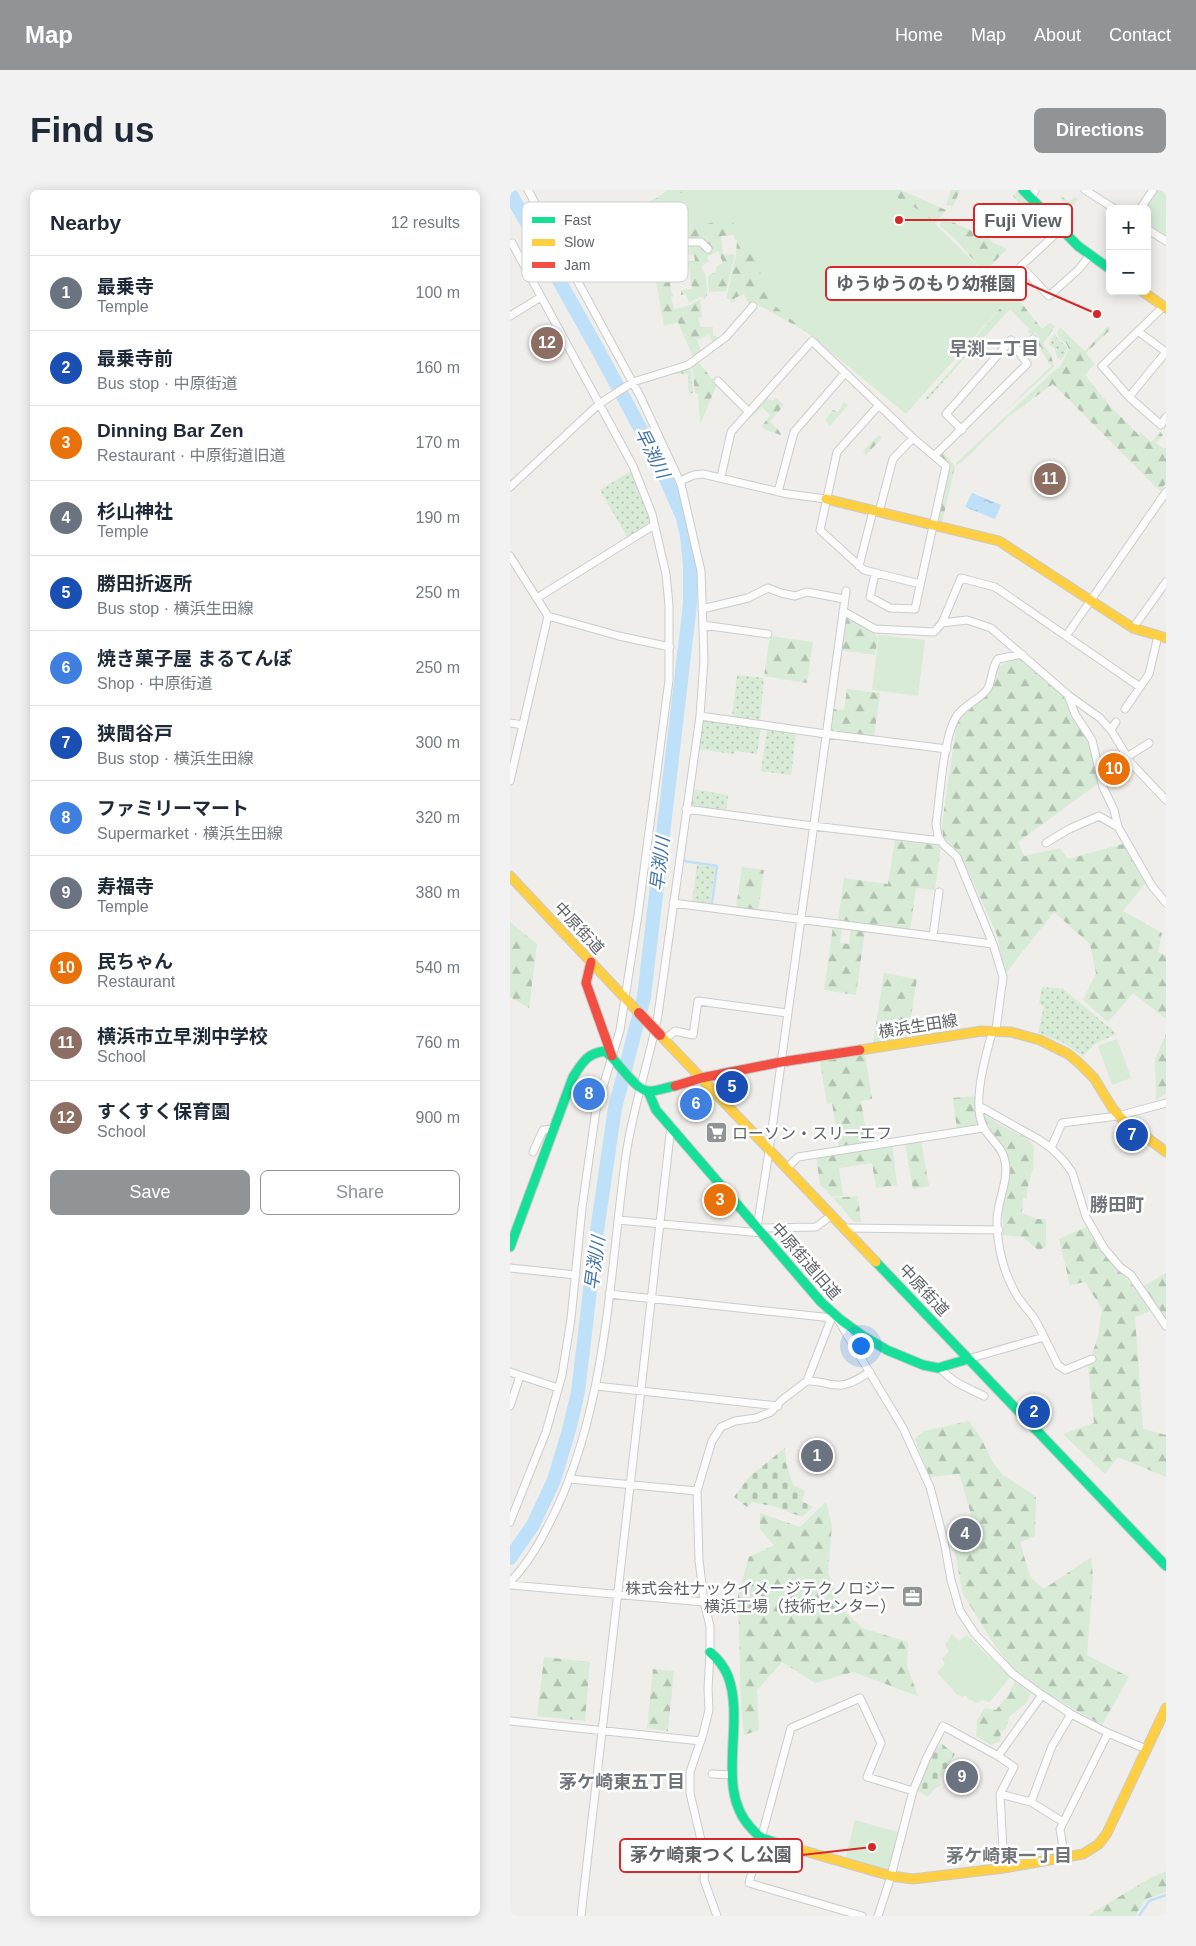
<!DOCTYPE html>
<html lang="en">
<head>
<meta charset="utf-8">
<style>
	:root { --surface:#fff; --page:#f2f2f3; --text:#1f2937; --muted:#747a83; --line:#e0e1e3; --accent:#919496 }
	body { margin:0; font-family:Arial,"Noto Sans JP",sans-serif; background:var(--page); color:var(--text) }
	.controls { position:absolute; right:15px; top:15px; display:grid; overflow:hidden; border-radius:8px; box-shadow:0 2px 12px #0003 }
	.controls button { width:45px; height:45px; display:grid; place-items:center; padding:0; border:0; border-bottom:1px solid var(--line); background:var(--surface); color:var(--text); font:25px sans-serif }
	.you { position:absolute; left:350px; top:1155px; width:18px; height:18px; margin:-12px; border:4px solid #fff; border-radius:50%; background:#1a73e8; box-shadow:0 0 0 8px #1a73e833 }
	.badge { display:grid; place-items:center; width:32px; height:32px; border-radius:50%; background:var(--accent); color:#fff; font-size:16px; font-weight:700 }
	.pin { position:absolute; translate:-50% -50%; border:2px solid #fff; box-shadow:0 1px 5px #0006 }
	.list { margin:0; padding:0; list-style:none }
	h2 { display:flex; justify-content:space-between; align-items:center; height:65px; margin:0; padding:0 20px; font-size:21px }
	h2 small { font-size:16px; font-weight:400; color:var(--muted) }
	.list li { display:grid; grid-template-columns:32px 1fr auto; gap:15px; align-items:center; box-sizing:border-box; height:75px; padding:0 20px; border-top:1px solid var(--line) }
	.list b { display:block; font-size:19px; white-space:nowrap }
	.list p { margin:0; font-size:16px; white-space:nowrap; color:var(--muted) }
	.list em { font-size:16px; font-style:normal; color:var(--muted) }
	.actions { display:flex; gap:10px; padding:15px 20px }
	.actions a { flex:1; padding:11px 0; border:1px solid var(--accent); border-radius:8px; text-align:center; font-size:18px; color:var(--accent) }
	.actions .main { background:var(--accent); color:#fff }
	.map { position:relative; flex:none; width:656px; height:1726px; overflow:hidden; border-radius:8px }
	header { display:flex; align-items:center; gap:30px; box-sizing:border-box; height:70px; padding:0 25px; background:var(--accent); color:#fff }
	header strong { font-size:24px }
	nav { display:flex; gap:28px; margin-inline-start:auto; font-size:18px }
	.intro { display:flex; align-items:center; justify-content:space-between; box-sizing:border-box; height:120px; padding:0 30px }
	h1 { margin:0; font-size:35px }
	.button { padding:12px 22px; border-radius:8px; background:var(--accent); color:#fff; font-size:18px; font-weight:700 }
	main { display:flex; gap:30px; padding:0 30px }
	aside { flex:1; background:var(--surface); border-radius:8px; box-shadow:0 2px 12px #0003 }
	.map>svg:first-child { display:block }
</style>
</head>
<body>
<header>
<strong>Map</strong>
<nav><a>Home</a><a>Map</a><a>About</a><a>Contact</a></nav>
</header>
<div class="intro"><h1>Find us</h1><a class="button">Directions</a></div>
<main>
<aside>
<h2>Nearby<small>12 results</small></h2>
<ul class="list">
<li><span class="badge" style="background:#6b7280">1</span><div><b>最乗寺</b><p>Temple</p></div><em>100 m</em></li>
<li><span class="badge" style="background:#1a4fb4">2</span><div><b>最乗寺前</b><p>Bus stop · 中原街道</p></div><em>160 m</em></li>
<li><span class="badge" style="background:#e8710a">3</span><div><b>Dinning Bar Zen</b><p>Restaurant · 中原街道旧道</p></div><em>170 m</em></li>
<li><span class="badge" style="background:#6b7280">4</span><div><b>杉山神社</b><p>Temple</p></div><em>190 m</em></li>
<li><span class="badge" style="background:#1a4fb4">5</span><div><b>勝田折返所</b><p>Bus stop · 横浜生田線</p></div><em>250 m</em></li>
<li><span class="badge" style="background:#3f7fe0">6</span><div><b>焼き菓子屋 まるてんぽ</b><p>Shop · 中原街道</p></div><em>250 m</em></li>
<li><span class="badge" style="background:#1a4fb4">7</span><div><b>狭間谷戸</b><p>Bus stop · 横浜生田線</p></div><em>300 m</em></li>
<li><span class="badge" style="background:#3f7fe0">8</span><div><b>ファミリーマート</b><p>Supermarket · 横浜生田線</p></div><em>320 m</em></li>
<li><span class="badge" style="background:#6b7280">9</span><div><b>寿福寺</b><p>Temple</p></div><em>380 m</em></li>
<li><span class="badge" style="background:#e8710a">10</span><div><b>民ちゃん</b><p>Restaurant</p></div><em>540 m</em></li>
<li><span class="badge" style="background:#8d6e63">11</span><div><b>横浜市立早渕中学校</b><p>School</p></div><em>760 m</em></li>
<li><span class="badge" style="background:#8d6e63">12</span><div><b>すくすく保育園</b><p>School</p></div><em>900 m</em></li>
</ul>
<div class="actions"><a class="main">Save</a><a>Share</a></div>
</aside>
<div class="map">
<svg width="656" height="1726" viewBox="0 0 656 1726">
	<defs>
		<pattern id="grass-dots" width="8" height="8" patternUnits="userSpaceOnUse" patternTransform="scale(1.25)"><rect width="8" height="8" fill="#d8ebd6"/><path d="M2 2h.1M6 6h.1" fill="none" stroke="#b2c2b1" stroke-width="1.8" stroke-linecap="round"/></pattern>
		<pattern id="forest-firs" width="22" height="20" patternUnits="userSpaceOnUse" patternTransform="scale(1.25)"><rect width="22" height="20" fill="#d8ebd6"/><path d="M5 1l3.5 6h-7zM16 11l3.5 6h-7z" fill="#b2c2b1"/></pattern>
		<pattern id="cemetery-stones" width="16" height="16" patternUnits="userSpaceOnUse" patternTransform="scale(1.25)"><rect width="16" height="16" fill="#d8ebd6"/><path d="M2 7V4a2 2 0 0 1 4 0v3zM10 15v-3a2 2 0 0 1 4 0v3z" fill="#b2c2b1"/></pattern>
		<pattern id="water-ripples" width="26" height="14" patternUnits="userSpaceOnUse" patternTransform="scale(1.25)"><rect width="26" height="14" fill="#bfe0f9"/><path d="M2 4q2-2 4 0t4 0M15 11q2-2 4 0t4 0" fill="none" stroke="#9eb9cd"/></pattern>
	</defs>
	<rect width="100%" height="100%" fill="#efeeea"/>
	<path fill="url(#grass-dots)" d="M545 143 548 150 554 154 557 158 554 167 551 170 546 165 545 158 540 156 539 153Z
		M465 153 467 154 417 210 415 209Z
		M176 179 181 180 183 203 179 204 178 184H165V182Z
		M121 281 142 333 117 347 90 300Z
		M227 485 254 488 250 530 222 527Z
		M191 528 251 536 247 564 225 561 224 564 187 559Z
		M257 539 286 543 281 585 251 581Z
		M181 599 218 605 216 623 179 617Z
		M187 675 205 677 200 714 182 712Z
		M532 797 553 799 607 844 586 853 573 866 552 852 528 843 534 816 529 814Z"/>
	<path fill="url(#forest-firs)" d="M157 0H391L436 20 423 36 302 145 243 112 239 116 234 104 225 108V111L221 113 220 109H216L226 66 227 50H225L224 45 211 46 213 64 225 65 216 101 199 102 198 86 206 81V77L213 73 208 61 197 67 199 71 191 77 196 86 197 106 195 107V109L190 107 179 113 176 104 171 105V100L182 99 179 77 177 76 176 71H185L184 65 175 64 174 68 163 69 165 80 161 81 163 91H166V92L160 93 161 101 164 106 161 107 164 119 178 116 190 109 192 127 188 128 191 137H203V145L209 148 203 153 199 145 187 150 191 160 183 167 168 132 154 136 145 86 139 87 134 57 107 63 105 42 127 37 122 23 131 24 133 14 149 7Z
		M441 0H450L443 16 436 15Z
		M508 1 532 28 518 42 522 29 503 6Z
		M551 6 560 12 564 7 568 9 562 17 564 19 563 21 560 19 558 22 556 20 558 15 550 8Z
		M432 27 464 42 465 39 475 42 482 52 497 59 481 75 532 139 540 133 545 136 533 154 541 165 544 177 493 223 541 176 531 160 532 158 525 153 530 149 525 143 522 145 518 142 519 139 500 119 469 153 464 149 498 109 445 49 430 36Z
		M598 136 601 139 576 163 584 174 575 185 601 217 629 245 631 243 641 252 650 242 653 245 646 253 653 258H656V293L650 301 543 194 499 226 452 272 446 275V273L544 181 550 177 559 159 556 153 549 149 547 142 550 137 575 161Z
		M187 171 207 194 190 235 188 204 185 203 182 174Z
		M257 208 262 211 266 208 274 215 260 232 272 243 271 245 255 240 252 236 260 225 252 217 242 227 240 226Z
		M334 212 338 215 320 236 315 230 323 220 328 222Z
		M369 245 372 248 356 265 353 261Z
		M433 262 445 276 432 333 427 332 437 275 428 266Z
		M335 425 368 447 365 465 330 460Z
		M260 446 303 452 297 493 254 486Z
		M512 468 553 506 579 551 590 592 508 652 514 666 550 658 558 669 613 654 637 691 613 721 652 743 648 762 656 766V829L623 803 598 832 573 810 586 783 580 754 544 722 495 784 487 745 450 663 433 647 432 634 447 531 479 503 487 476Z
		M337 499 370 503 364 547 319 540 323 519 334 520Z
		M385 650 431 656 425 700 406 698 400 741 328 731 334 688 378 694Z
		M232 677 254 680 248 722 226 718Z
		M0 732 27 754 19 818 0 807Z
		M323 737 332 738 330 753 339 754 341 739 355 741 346 805 314 800Z
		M374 783 407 789 398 846 363 853Z
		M656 844V903L646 910 645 869Z
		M355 864 362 909 351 911 358 952 329 957 322 913 317 914 310 872Z
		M466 906V921L469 935 447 940 443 908Z
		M472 923 490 935 517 948 524 957 523 979 517 1000V1008H513L512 1023 527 1029H536V1056L529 1061 513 1047 493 1045C493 1033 492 1021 493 1010 495 996 502 981 498 967 492 950 477 941 472 923Z
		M411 950 419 996 403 999 395 953Z
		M382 955 387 995 366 998 362 973 329 978 333 1006 322 1007 310 994 306 966Z
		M348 1006 351 1032H344L323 1008Z
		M576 1037 598 1069 627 1100 656 1083V1140L648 1118 625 1127 633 1239 656 1245V1287L608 1267 595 1284 553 1244 584 1233 578 1175 588 1147 592 1119 575 1092 560 1095 549 1049Z
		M459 1231 471 1248 482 1271 492 1284 526 1307 525 1346 510 1352 520 1387 534 1399 581 1367 583 1387 577 1465 619 1487 592 1535 534 1502 503 1478 486 1457 453 1404 444 1357 469 1351 449 1284 419 1287 405 1249 414 1241Z
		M316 1312 322 1335 318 1383 332 1419 352 1438 398 1452 397 1476 408 1506 343 1482 305 1493 272 1472 247 1500 249 1540 234 1545 231 1516 228 1404 239 1367 264 1355 250 1339V1323L290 1337Z
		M34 1467 80 1472 75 1531 27 1526Z
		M143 1479 164 1481 158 1541 137 1538Z
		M505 1491 521 1503 516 1513 499 1527 496 1539 491 1541 490 1551 481 1555 466 1546 467 1530 475 1518 486 1520 498 1505Z
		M656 1681V1702L636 1709 625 1726H577L642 1687Z"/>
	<path fill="url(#cemetery-stones)" d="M275 1258 276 1273 283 1295 295 1301 292 1311 303 1317 292 1327 266 1317 242 1312 237 1317 224 1307 239 1287Z
		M432 1554 445 1564 429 1591 431 1595 424 1599 418 1607 407 1600C412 1589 420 1558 432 1554Z"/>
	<path fill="#d8ebd6" d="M178 0H367L390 9 414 23 466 74 498 109 396 224 266 117 230 38 217 29 146 46V21L158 8Z
		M645 0H656V47L637 35V19H632Z
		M369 445 415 450 408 506 362 500Z
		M607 849 621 888 602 895 588 856Z
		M442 1444 449 1451 457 1445 500 1487 480 1512 472 1510 467 1513 459 1509 455 1505 453 1507 447 1505 427 1482 435 1474 432 1469 439 1461 435 1455Z
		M345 1630 387 1642 389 1645 379 1681 335 1670Z"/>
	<path fill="url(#water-ripples)" d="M462 303 491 315 485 329 455 317Z"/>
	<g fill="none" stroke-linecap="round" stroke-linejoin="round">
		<path stroke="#bfe0f9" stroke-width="2.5" d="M174 671 207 676 202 713
			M629 1726 639 1711 656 1705"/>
		<path stroke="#bfe0f9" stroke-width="14" d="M0 3 88 160 149 273 173 328 177 346 180 375V414L134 807 105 918 87 1041 68 1202 59 1240 44 1290 23 1335 0 1368"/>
		<defs>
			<path id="street" d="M18 0 130 206 171 294 191 381 194 470 190 526 316 544 437 559
				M575 0 605 19
				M521 9 525 0
				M630 19 643 0
				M551 39 511 76 539 106 569 79 580 65
				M637 39 656 51
				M61 81 157 52H191L198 59
				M654 116 592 176 619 207 651 235 656 227
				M0 126 31 107
				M629 142 656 162
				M510 163 523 149
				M208 191 238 221
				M619 207 656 162
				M369 215 327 262 310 340 354 380 410 394
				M425 265 517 174 501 150 436 224 452 240
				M211 287 221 242 302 151 403 248 436 276 405 419 380 418 360 407 365 384
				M170 291 184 285 193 284 278 304 316 309
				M0 297 89 214 123 192 178 175 216 147 243 116
				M268 302 284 242 335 183
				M369 322 383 269 403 248
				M0 366 38 426 109 446 160 457
				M349 376 363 321
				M27 408 144 335
				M192 419 238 408 258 398 271 403 285 406 297 402 334 409
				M333 421 365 439 424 442 432 433 451 388 485 397 630 497
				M432 433 457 430 481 438 558 505 590 528 601 540 621 573 656 610
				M193 435 258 444
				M623 438 656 392
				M556 446 656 302
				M558 505 565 524 582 550 593 597 604 620 608 637 642 696 656 713
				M615 519 639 484 648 446
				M0 533 13 535
				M601 540 606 532
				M617 567 639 553
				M0 591 38 426
				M176 619 303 636 431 651
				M536 653 559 639 589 626 608 637
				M163 713 483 754
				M423 746 429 702
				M483 840C476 863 462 914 473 936 479 949 493 957 495 971 499 991 487 1011 487 1031 487 1057 494 1085 508 1107 513 1115 519 1121 524 1128 533 1143 540 1160 548 1175L555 1180 582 1169
				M486 840 493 787 483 754 452 679 447 667 433 654 428 646 426 634C430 607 433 551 445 529 452 515 473 508 478 498 483 488 481 478 488 469L512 464
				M154 850 165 841 183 845 188 811 277 823
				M469 916 528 949 541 958 553 970 562 982 576 1027 594 1058 610 1077 621 1085 656 1136
				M541 958 552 933 608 926 656 913
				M23 962 33 940 42 939
				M277 978 288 967 473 938
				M322 1025 306 1037 247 1038 259 961 336 401
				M108 1030 252 1043
				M336 1038 489 1040
				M0 1078 66 1085
				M99 1104 322 1128
				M327 1128 393 1238 420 1297 434 1351 441 1390 450 1421 465 1444 503 1484 532 1505 561 1524 598 1543 636 1559
				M458 1169 534 1147
				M430 1177C440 1192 458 1198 474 1206
				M0 1182 48 1198
				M297 1191C308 1190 317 1195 328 1195 339 1196 351 1187 360 1182
				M86 1196 268 1216
				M0 1216 10 1186
				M60 1289 187 1301
				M0 1332 36 1242 52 1185 61 1129 72 1018 86 920 110 840 128 725 159 490V415L156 384 142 324 123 276 2 53
				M0 1392C16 1376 28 1356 38 1336 97 1225 99 1087 116 965 123 917 139 872 148 825L190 526
				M0 1395 194 1412
				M0 1531 191 1551
				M488 1566 532 1505
				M202 1584 223 1585
				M403 1601 417 1567 433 1536 488 1566 504 1577 490 1604 494 1678
				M490 1604 521 1612 553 1632
				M521 1612 542 1556 561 1524
				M555 1669 550 1639 598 1543
				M71 1726 161 936
				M207 1726 194 1690 195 1667 180 1603V1582L193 1544 199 1520 198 1499 200 1462V1436L194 1412 189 1370 187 1301 202 1251 211 1237 225 1231 246 1228 261 1222 272 1210 297 1191 323 1124
				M352 1726 239 1693 281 1538 350 1508 371 1553 357 1587 403 1601 381 1686 368 1726"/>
			<path id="fast" d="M513 0 568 56 600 79
				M138 901 146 920 311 1112 331 1130 353 1146 377 1160 413 1175 428 1178 458 1169
				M0 1057 63 887C73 872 76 864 95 861 107 870 124 899 138 901 145 902 157 897 165 896
				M366 1072 656 1376
				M200 1462C208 1469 214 1476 218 1486 236 1534 204 1599 241 1638 244 1641 248 1646 252 1648 259 1651 268 1653 274 1655"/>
			<path id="slow" d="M632 101 656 118
				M316 309 489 351 623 438 656 448
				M0 686 129 823
				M150 845 366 1072
				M350 860 472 841 501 842 530 850 558 864 569 873 584 888 603 919 612 929 656 962
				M274 1655 381 1686 403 1689 494 1678 573 1664 589 1654 597 1643 656 1518"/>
			<path id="jam" d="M81 772 76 793 102 866
				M165 896 191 888 271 872 350 860"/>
		</defs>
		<use href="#street" stroke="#cbcccc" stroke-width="9"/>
		<use href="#fast" stroke="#cacacb" stroke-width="11"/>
		<use href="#slow" stroke="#cacacb" stroke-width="11"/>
		<use href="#jam" stroke="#cacacb" stroke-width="11"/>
		<use href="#street" stroke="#fdfcfc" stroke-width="7"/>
		<use href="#fast" stroke="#16e098" stroke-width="9"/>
		<use href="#slow" stroke="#ffcf43" stroke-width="9"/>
		<use href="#jam" stroke="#f24e42" stroke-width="9"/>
		<defs>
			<path id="jam-bridge" d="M129 823 150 845"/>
		</defs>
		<use href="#jam-bridge" stroke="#d7ceb8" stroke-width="12" stroke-linecap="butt"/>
		<use href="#jam-bridge" stroke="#f24e42" stroke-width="10"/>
	</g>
	<defs>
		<symbol id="supermarket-square" viewBox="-11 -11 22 22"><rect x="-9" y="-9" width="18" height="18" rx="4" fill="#919496" stroke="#fff"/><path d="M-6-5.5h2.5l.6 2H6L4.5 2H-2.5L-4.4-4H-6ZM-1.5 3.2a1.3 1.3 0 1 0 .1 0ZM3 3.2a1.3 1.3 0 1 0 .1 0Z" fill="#fff"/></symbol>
		<symbol id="office-square" viewBox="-11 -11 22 22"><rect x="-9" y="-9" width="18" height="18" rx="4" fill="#919496" stroke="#fff"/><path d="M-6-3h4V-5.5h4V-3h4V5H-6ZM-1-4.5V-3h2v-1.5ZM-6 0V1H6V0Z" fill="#fff"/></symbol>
	</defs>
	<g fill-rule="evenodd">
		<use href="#supermarket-square" x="194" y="930" width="25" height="25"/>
		<use href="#office-square" x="390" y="1394" width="25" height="25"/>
	</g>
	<g text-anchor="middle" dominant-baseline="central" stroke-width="5" stroke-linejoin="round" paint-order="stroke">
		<g font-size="16" fill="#5f6368" stroke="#fff">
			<text transform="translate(69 738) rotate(47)">中原街道</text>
			<text transform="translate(408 836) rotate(-9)">横浜生田線</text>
			<text transform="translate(296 1071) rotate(49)">中原街道旧道</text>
			<text transform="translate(414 1100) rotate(47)">中原街道</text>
		</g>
		<g font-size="16" fill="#5f6368" stroke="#fff" text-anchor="start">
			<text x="222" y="943">ローソン・スリーエフ</text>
			<text x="386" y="1398" text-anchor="end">株式会社ナックイメージテクノロジー<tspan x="386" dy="18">横浜工場（技術センター）</tspan></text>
		</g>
		<g font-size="18" font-weight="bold" fill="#70757a" stroke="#fff">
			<text x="484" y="159">早渕二丁目</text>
			<text x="607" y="1015">勝田町</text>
			<text x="112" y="1592">茅ケ崎東五丁目</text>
			<text x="499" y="1666">茅ケ崎東一丁目</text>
		</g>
		<g font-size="18" font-style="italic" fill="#4174aa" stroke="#fff">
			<text transform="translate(142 263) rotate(63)">早渕川</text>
			<text transform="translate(150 674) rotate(-83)">早渕川</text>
			<text transform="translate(85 1073) rotate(-82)">早渕川</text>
		</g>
	</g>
	<rect x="12" y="12" width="166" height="80" rx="8" fill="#fff" stroke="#cfd0d2" stroke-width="1"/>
	<rect x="22" y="27" width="23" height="6" fill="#16e098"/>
	<rect x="22" y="49" width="23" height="7" fill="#ffcf43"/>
	<rect x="22" y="72" width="23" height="6" fill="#f24e42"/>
	<g font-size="14" fill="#5f6368">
		<text x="54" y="35">Fast</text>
		<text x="54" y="57">Slow</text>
		<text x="54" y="80">Jam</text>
	</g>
	<path fill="none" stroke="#d62828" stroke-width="2" d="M389 30L464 30M587 124L516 93M362 1657L292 1665"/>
	<g fill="#d62828" stroke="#fff" stroke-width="2">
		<circle cx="389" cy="30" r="5"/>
		<circle cx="587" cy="124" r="5"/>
		<circle cx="362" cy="1657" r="5"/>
	</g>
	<g fill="#fff" stroke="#d62828" stroke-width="2">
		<rect x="464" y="14" width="98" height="33" rx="5"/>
		<rect x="316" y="77" width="200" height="33" rx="5"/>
		<rect x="110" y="1649" width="182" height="33" rx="5"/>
	</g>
	<g font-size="18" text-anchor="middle" font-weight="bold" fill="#5f6368">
		<text x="513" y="37">Fuji View</text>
		<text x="416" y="100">ゆうゆうのもり幼稚園</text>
		<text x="201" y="1671">茅ケ崎東つくし公園</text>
	</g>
</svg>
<div class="controls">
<button>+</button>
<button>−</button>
</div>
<div class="you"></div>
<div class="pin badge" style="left:307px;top:1266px;background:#6b7280">1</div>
<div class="pin badge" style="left:524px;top:1222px;background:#1a4fb4">2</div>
<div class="pin badge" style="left:210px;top:1010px;background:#e8710a">3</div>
<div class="pin badge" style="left:455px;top:1344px;background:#6b7280">4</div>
<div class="pin badge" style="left:222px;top:897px;background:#1a4fb4">5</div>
<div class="pin badge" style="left:186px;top:914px;background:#3f7fe0">6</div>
<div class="pin badge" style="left:622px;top:945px;background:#1a4fb4">7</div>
<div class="pin badge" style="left:79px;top:904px;background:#3f7fe0">8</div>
<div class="pin badge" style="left:452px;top:1587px;background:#6b7280">9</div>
<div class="pin badge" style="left:604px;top:579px;background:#e8710a">10</div>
<div class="pin badge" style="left:540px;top:289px;background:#8d6e63">11</div>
<div class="pin badge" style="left:37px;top:153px;background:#8d6e63">12</div>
</div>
</main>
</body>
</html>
